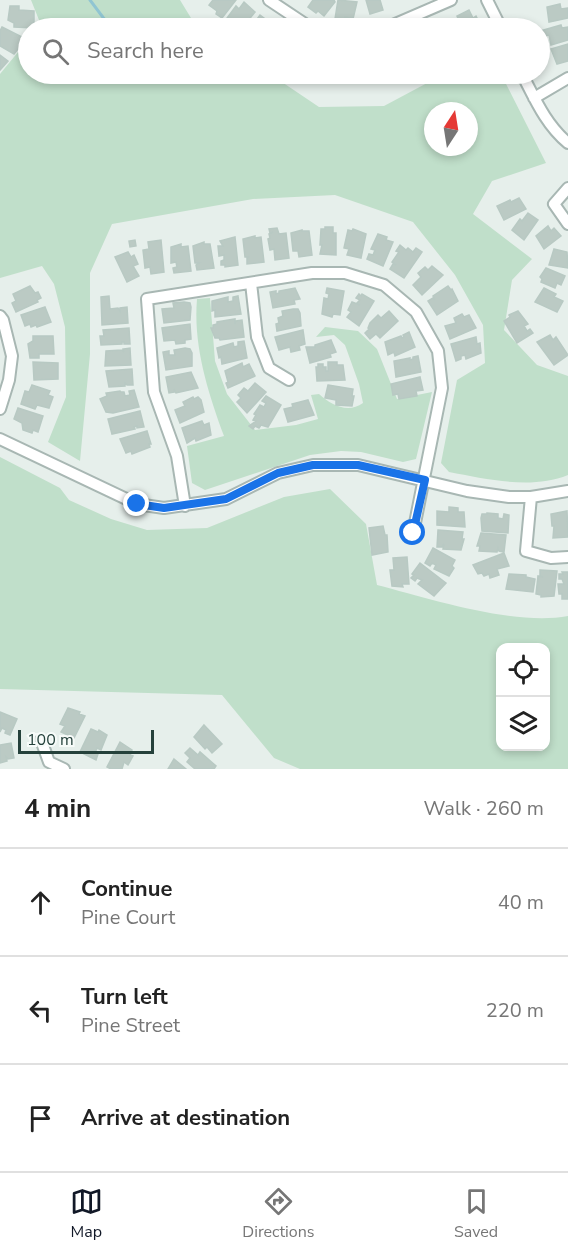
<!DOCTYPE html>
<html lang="en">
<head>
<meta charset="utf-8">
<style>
	:root { --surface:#fff; --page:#f2f2f2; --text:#222; --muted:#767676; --line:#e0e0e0; --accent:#111827 }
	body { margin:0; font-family:"Nunito Sans",sans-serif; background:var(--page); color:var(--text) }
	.controls { position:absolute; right:18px; bottom:18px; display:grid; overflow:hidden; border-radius:12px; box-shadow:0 3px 9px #0003 }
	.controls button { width:54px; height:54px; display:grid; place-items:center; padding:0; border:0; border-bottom:2px solid var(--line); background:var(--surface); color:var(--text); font:30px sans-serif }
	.compass { position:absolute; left:424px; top:102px; width:54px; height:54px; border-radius:50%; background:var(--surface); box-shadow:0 3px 9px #0003; rotate:12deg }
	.scale { position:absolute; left:18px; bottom:15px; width:136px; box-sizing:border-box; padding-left:6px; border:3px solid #25413b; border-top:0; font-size:16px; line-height:21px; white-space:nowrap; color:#25413b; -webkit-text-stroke:4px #f7fbf9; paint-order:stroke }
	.stop { position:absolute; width:18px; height:18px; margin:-14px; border:4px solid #1a73e8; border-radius:50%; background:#fff }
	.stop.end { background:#1a73e8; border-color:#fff; box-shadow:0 2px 6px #0008 }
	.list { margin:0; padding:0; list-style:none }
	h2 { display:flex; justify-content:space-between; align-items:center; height:78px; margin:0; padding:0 24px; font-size:26px }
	h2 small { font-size:20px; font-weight:400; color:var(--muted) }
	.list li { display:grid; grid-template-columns:39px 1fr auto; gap:18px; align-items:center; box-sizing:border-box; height:108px; padding:0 24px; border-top:2px solid var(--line) }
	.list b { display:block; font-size:22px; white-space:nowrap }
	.list p { margin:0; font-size:20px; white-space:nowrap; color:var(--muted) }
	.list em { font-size:20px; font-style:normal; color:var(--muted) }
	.icon { flex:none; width:33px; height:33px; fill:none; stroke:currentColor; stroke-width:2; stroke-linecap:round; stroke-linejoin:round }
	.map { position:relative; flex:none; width:568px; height:769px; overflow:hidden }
	.search { position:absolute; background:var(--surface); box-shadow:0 3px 9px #0003; left:18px; right:18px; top:18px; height:66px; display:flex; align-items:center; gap:15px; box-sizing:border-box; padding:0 21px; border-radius:33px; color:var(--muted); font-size:22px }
	.sheet { height:402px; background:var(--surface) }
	nav { display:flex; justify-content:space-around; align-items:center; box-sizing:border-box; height:84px; border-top:2px solid var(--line); background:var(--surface); font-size:16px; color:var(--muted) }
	nav a { display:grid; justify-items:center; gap:3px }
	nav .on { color:var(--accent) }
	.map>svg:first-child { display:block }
</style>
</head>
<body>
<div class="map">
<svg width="568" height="769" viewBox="0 0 568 769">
	<rect width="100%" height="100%" fill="#e6efeb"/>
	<path fill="#c0dfca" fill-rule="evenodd" d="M31 0H180L191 18 206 28H38L41 25Z
		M28 40V74H270L319 107 384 106 444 74H501L546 163 492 181 473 214 532 259 512 280 504 330 537 365 568 376V475C531 490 487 479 449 472L441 463 457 380 485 363 483 325 455 275 413 222 335 195 253 199 112 224 90 273V354L80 461 48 442 66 397 65 327 54 284 42 266 0 278V74ZM433 111H469V147H433Z
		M210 298 215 361 227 394 255 430 296 425 318 419 311 395 319 394C331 405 348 414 363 403L359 384 345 345 334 335 316 337 325 327 358 331 377 349 397 399 432 392 416 459 403 462 361 452 341 451 310 455 205 490 192 483 187 446 224 436C208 392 193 346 197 299Z
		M0 457 60 488 69 500 111 519 147 530 207 528 284 497 330 489 366 524 377 585C431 599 514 626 568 616V769H300L274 758 222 695 0 689ZM500 648H546V746H500Z"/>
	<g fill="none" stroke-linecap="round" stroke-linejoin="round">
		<path stroke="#90c5d2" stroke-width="3" d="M90 0 111 28"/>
	</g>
	<path fill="#bbcac4" stroke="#b8c9c3" stroke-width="1.5" d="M213 0H236L222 18 216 14 217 11 209 5Z
		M313 0H334L335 2 324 16 318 11 316 13 308 7Z
		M338 0 357 2 353 19 345 17 344 21 335 19Z
		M366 0H380L383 10 370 14Z
		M244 2 255 12 242 28H237L233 26 235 24 227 18 236 6 239 9Z
		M560 4 561 9 568 8V18L549 22 547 7Z
		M10 6H19V10L34 11V28L14 27V23L8 20Z
		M469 10 473 18 476 16 482 28H462L457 16Z
		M260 15 272 24 268 28H245L252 19 255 22Z
		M450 19 454 28H438L437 25Z
		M561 25 562 28 568 27V40L551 45 549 35 542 37 540 31Z
		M2 27 28 40 22 51 18 49 14 54 0 46V31Z
		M568 44V61L557 64 551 49Z
		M0 55 8 61 0 70Z
		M327 74H345L344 80 334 79 332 82 327 81Z
		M351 74H370V79H368V83L352 82Z
		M519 198 526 209 504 220 497 206 510 200 511 202Z
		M528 213 538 220 524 240 512 230 520 219 522 221Z
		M548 226 551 231 554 228 561 236 544 249 536 236Z
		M325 227H333V233H336V255L320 254 322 245H320L321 229H325Z
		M277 228 279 234 286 233 289 258 275 260 274 249 270 250 268 239 270 238 269 234 273 232 270 233 269 229Z
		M353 229 366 234 361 258 347 255 349 249 344 248 348 230 352 231Z
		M302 230V231H309L312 255 299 257 298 251H293L291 233Z
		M378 234 387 237 386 240 393 242 383 266 367 259 369 254 373 255 375 250 371 249Z
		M255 236V238L261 237 264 262 247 264V258L249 257H245L243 239Z
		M235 237 238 265 225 267V265H221V261L224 260V255L219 256 218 246H223L220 241Z
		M135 240 136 246 130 247 129 241Z
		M161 240 164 272 151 274 150 267 145 268 143 250 149 249 148 242Z
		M204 242V244H210L214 268 197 270 196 265 199 263H195L193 246Z
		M181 244V247L188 246 191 271 174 273 173 268 177 267 176 262 171 263V247Z
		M400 245 406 250 408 248 413 252 416 248 422 252 404 278 390 269 393 264 396 265 392 262 399 252 396 251Z
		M554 249 567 252 568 268 549 265Z
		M128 252 131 257 134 255 138 264 133 266 139 276 127 282 115 257Z
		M432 266 443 275 422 295 413 285 421 277 418 273 425 267 428 270Z
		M546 268 565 276 561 285 557 283 555 288 541 282 542 279 540 277Z
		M30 286 35 293 38 292 41 298 37 300 38 302 16 312 12 303 16 301 13 294Z
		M448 286 451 290 452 289 458 301 437 315 428 301 433 298 435 300 433 296Z
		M295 288 300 299 294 300 295 304 273 308 270 292 276 291V294L279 293V291Z
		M327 288 344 291 340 315 333 314 332 317 322 314 324 298 328 299 329 294 326 293Z
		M544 288 556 294 554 297 563 301 557 312 535 302Z
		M359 294 361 296 362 294 374 301 359 326 347 317 351 312 348 310 352 302 360 305 357 303 360 300 356 298Z
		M109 296 110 309 118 308 120 311V308L127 307 128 323 102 325 101 297Z
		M238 296 241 314 215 317V310L212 311V301L228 297V302L233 301V297Z
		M184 302 190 303 191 307 190 320 164 323 162 309 174 308 173 303Z
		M45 307 51 322 37 327 36 325 31 327 30 324 25 326 21 315Z
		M293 309H298L300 313 301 326 277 331 276 324 279 323 278 318 283 316 282 311Z
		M389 311 398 321 380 338 376 334 370 339 365 333 369 329 368 328 370 323 378 315 381 318Z
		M518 311 528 324 524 326 527 331 530 329 533 333 517 343 504 321 510 317 509 315Z
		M462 314 464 317 469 315 476 328 450 339 445 326 456 323 454 318Z
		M235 319V324L236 321 242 320 244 337 220 340 219 338H215L211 328H213V325L217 324V322Z
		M190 324 191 339 185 340V343L176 344 175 340 164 341 162 328Z
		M129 328 130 344H124V342H122V344L101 345 100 336H104L103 330Z
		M303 330 305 344 299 346 300 350 291 352 290 347 279 350 275 337Z
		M409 332 415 347 395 356 394 352 388 355 385 342 401 336 402 338 404 337 403 335Z
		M550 335 553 340 556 337 568 355 554 365 537 342Z
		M33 336H53L54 354H39V358H30L28 344 33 341Z
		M476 337 477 344 480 343 481 353 466 359 465 355 461 356V359L456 361 451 344Z
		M331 340 336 352 330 354 331 357 310 363 306 347H315V345Z
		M244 341 247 358 222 364 221 357 219 358 217 348 233 343 234 347 238 346V342Z
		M130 348 131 365 105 366 106 351 122 350 124 352 123 349Z
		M185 348 190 349 192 353V366L166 370 163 352 169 351V355H175L174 350Z
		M418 356 421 372 396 377 394 361 410 358V360L413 359V357Z
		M33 362 58 363V379L34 380Z
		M328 362H337V365H343L345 380 317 381 316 367H318V364H323V367H326V371H328Z
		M242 363 243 367 249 364 255 376 228 388 226 383 228 382 225 371Z
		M132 369 133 385H127L125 383V386L109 387 106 371Z
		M191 372 198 388 176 393 174 389 175 392 169 393 166 377Z
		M420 377 423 390 416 391 417 396 399 399 398 394 393 395 391 384Z
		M255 383 266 392 247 413 237 402 241 398 238 395 244 388 248 391Z
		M32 385 50 391 48 395 53 397 49 408 37 405 35 409 21 404 25 391 29 392Z
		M328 385 353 389 352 396H354L352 406 336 405V400L325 398Z
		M134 390 139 407 113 413 106 412 100 399 107 396 106 393 120 391 121 392H124L125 396 130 395 129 391Z
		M266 396 281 405 268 427 261 425 259 428 255 426 253 429 249 426 256 421 253 420 256 415 254 414 260 405 264 407 266 403 262 401Z
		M193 397 194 399 198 397 201 400 204 412 180 423 175 410 185 406 183 402Z
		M308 400 314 415 288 422 284 409 293 407 292 404Z
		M18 408 43 416 38 432 33 430 32 433 23 430 22 423 14 419Z
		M140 411 144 427 137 428V426L134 427 135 429 112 434 108 419Z
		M202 421 204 425 209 423 211 435 196 441 195 438 187 443 182 428Z
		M147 431 151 444H149L150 447 132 454 131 451 126 453 120 439Z
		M449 507 458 508V512H464L465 527 437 525V511L449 512Z
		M567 511 568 537 553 538 554 526H552L551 514Z
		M487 513 498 514V518L503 519 504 514 509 515 508 533 482 531 481 518 482 514H487Z
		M383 526 385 535H387L388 552 372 555 369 528Z
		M438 530 463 532 462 539H464L461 550 443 549 444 544 442 547H437Z
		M481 533 506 535 504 552 499 551 498 548 497 552 479 551 480 546H477Z
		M433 548 455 560 452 566 454 568 449 576 434 569 436 565 432 563 430 566 425 563Z
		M504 553 509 566 497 569 499 575 490 578 489 574 484 576 482 573 478 574 473 565Z
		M407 557 409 584H402L403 587 392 586 390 570H394L393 558Z
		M420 563 446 583 434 596 418 584 422 580 417 578 415 581 411 578 414 575 412 574Z
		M540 570 557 571 554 596 541 597V595L536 594 538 576 543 577 540 575Z
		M562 572H568V599H562V594H559L558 584H564L562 579H559V574H563Z
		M509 574 526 575V577L535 579 533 592 506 589Z
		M68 708 80 712 79 714 85 716 74 738 61 732 65 726 60 724Z
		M0 712 17 719 10 735 5 733 6 730 2 728 0 732Z
		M204 725 222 744 212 753 207 747 205 749 194 737Z
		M91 729 98 732 99 730 107 735 101 750 97 748 95 753 98 754 96 760 80 752Z
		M120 742 132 750 130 755 133 756 128 765 124 762 122 769H111L107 767Z
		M11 743 14 758 8 759 6 757 7 761 0 763V745Z
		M190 748 198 755 200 752 216 766 214 769H195L187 762 190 758 185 753Z
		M174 759 186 769H168Z"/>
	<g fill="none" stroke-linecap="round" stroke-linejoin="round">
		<defs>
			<path id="minor" d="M269 0 311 28
				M487 0 501 28
				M386 28 451 0
				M522 74C535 99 546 125 568 143
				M534 98 568 78
				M568 188 554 204 568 224
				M251 283 257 337 269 368 289 380
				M0 316 3 320 12 356 9 380 0 409
				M0 439 137 504 164 508 226 499 278 473 313 465H358L467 491 509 497H531L568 491
				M531 497 526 551 551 558 568 557
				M185 506 177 456 154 392 147 299 312 273H345L384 285 416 312 438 351 442 388 413 533
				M41 740 49 762 64 769"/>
		</defs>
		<use href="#minor" stroke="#a8b7b3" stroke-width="14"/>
		<use href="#minor" stroke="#fff" stroke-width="10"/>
	</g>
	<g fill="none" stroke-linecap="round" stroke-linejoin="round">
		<path stroke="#1a73e8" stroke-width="8" d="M137 504 164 508 226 499 278 473 313 465H358L425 480 413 533"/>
	</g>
</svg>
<div class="controls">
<button><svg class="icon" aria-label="locate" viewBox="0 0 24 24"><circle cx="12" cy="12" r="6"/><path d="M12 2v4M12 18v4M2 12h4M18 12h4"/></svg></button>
<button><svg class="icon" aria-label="layers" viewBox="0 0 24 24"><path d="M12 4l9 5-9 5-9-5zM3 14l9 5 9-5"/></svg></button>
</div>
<svg class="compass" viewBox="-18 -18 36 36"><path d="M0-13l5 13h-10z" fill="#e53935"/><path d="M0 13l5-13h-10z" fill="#767676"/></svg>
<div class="scale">100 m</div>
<div class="stop" style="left:413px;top:533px"></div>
<div class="stop end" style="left:137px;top:504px"></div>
<div class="search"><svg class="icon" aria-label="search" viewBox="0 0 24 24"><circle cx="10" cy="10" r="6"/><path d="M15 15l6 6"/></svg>Search here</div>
</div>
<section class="sheet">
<h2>4 min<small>Walk · 260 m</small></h2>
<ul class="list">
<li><svg class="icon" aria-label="ahead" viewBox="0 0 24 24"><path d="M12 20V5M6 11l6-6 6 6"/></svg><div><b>Continue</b><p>Pine Court</p></div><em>40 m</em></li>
<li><svg class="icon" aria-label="left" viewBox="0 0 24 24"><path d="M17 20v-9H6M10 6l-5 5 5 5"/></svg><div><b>Turn left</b><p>Pine Street</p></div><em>220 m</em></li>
<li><svg class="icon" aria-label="arrive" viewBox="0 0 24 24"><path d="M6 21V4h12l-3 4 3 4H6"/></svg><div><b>Arrive at destination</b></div></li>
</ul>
</section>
<nav>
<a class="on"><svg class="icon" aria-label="map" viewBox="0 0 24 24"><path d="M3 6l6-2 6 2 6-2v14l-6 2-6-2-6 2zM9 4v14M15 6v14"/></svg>Map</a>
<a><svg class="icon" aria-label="directions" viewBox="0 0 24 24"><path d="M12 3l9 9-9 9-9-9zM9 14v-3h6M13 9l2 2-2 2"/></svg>Directions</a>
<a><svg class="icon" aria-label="saved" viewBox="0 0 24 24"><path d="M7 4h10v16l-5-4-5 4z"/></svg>Saved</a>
</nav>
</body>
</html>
